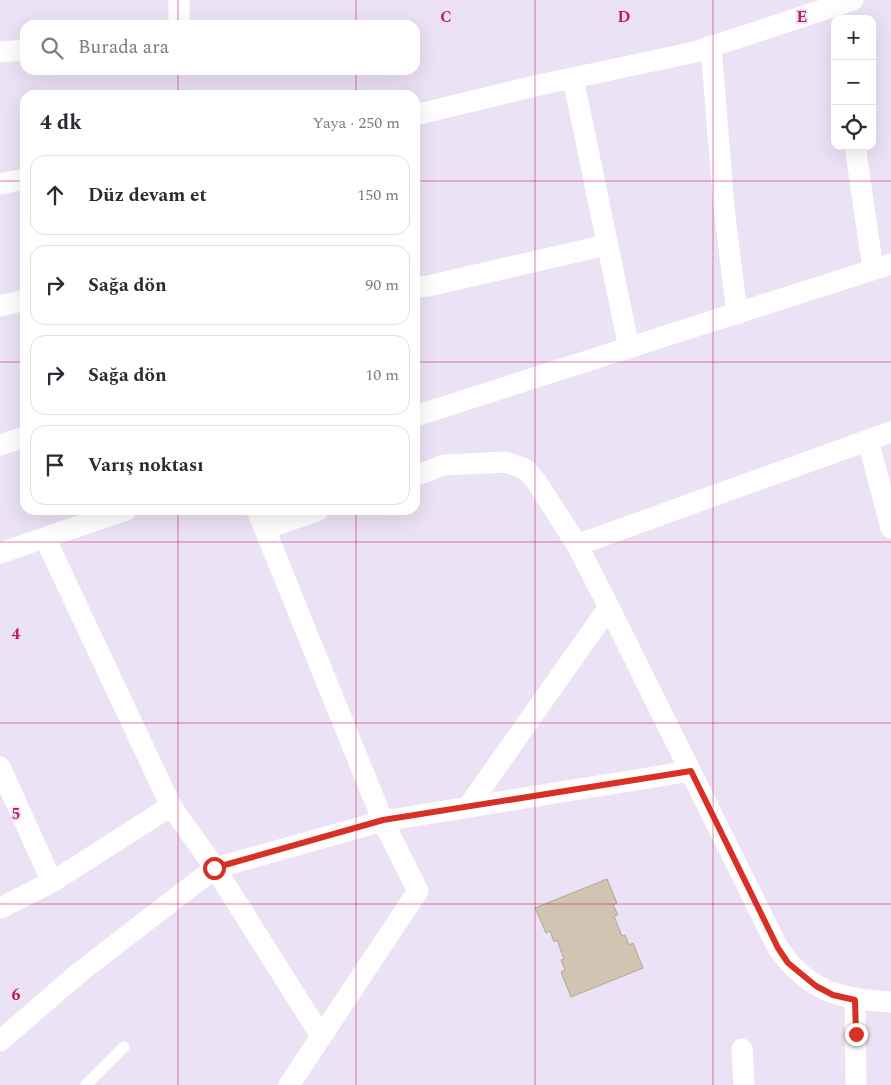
<!DOCTYPE html>
<html lang="tr">
<head>
<meta charset="utf-8">
<style>
	:root { --surface:#fff; --page:#f7f7f7; --text:#2b2b33; --muted:#7c7c81; --line:#e1e1e2 }
	body { margin:0; font-family:Spectral,serif; background:var(--page); color:var(--text) }
	.controls { position:absolute; right:15px; top:15px; display:grid; overflow:hidden; border-radius:10px; box-shadow:0 5px 20px #0002 }
	.controls button { width:45px; height:45px; display:grid; place-items:center; padding:0; border:0; border-bottom:1px solid var(--line); background:var(--surface); color:var(--text); font:25px sans-serif }
	.stop { position:absolute; width:15px; height:15px; margin:-11px; border:4px solid #d93025; border-radius:50%; background:#fff }
	.stop.end { background:#d93025; border-color:#fff; box-shadow:0 1px 5px #0008 }
	.list { margin:0; padding:0; list-style:none }
	h2 { display:flex; justify-content:space-between; align-items:center; height:65px; margin:0; padding:0 20px; font-size:21px }
	h2 small { font-size:16px; font-weight:400; color:var(--muted) }
	.list li { display:grid; grid-template-columns:32px 1fr auto; gap:15px; align-items:center; box-sizing:border-box; height:80px; margin:0 10px 10px; padding:0 10px; border:1px solid var(--line); border-radius:15px }
	.list b { display:block; font-size:19px; white-space:nowrap }
	.list em { font-size:16px; font-style:normal; color:var(--muted) }
	.icon { flex:none; width:28px; height:28px; fill:none; stroke:currentColor; stroke-width:2; stroke-linecap:round; stroke-linejoin:round }
	.map { position:relative; flex:none; width:891px; height:1085px; overflow:hidden }
	.search { position:absolute; background:var(--surface); box-shadow:0 5px 20px #0002; left:20px; top:20px; width:400px; height:55px; display:flex; align-items:center; gap:12px; box-sizing:border-box; padding:0 18px; border-radius:15px; color:var(--muted); font-size:19px }
	.panel { position:absolute; background:var(--surface); box-shadow:0 5px 20px #0002; left:20px; top:90px; width:400px; height:425px; border-radius:15px }
	.map>svg:first-child { display:block }
</style>
</head>
<body>
<div class="map">
<svg width="891" height="1085" viewBox="0 0 891 1085">
	<rect width="100%" height="100%" fill="#ece2f5"/>
	<path fill="#d1c4b2" stroke="#b1a594" d="M607 879 617 903 613 905 618 915 614 916 622 936 625 935 629 945 633 943 643 968 571 997 561 972 565 970 561 960 564 959 557 940 554 942 550 931 546 933 535 908Z"/>
	<g fill="none" stroke-linecap="round" stroke-linejoin="round">
		<path stroke="#fff" stroke-width="11" d="M86 1085 124 1047"/>
		<path stroke="#fff" stroke-width="21" d="M179 25V0
			M711 46 724 208 737 314
			M0 52 25 50
			M573 78 629 348
			M415 115 535 86 695 52 853 0
			M855 146 873 269
			M0 184 25 179
			M415 287 428 286 606 245
			M0 306 25 300
			M415 416 891 264
			M868 440 891 528
			M0 445 25 437
			M415 476 444 465 506 462 525 469 536 481 577 545 609 607 778 948C809 992 839 999 891 1002
			M257 510 383 821 418 891 289 1085
			M265 529 319 510
			M45 538 171 806 215 868 321 1036
			M577 545 891 432
			M0 553 126 510
			M0 767 52 882
			M468 807 609 607
			M0 908 52 882 171 806
			M855 1000 856 1085
			M0 1041 80 972 215 868 383 821 691 771
			M742 1049 744 1085"/>
	</g>
	<g fill="none" stroke-linecap="round" stroke-linejoin="round">
		<path stroke="#d93025" stroke-width="6" d="M214 868 383 820 691 771 778 948 788 963 816 986 833 995 855 1000 856 1034"/>
	</g>
	<path fill="none" stroke="#c2185b" stroke-width="1" stroke-opacity="0.55" d="M178 0V25M356 0V25M535 0V1085M713 0V1085M178 70V95M356 70V95M0 181H25M415 181H891M0 362H25M415 362H891M178 510V1085M356 510V1085M0 542H891M0 723H891M0 904H891"/>
	<g font-size="16" text-anchor="middle" font-weight="bold" fill="#c2185b" stroke="#ece2f5" stroke-width="4" stroke-linejoin="round" paint-order="stroke">
		<text x="446" y="22">C</text>
		<text x="624" y="22">D</text>
		<text x="802" y="22">E</text>
		<text x="16" y="639">4</text>
		<text x="16" y="819">5</text>
		<text x="16" y="1000">6</text>
	</g>
</svg>
<div class="controls">
<button>+</button>
<button>−</button>
<button><svg class="icon" aria-label="locate" viewBox="0 0 24 24"><circle cx="12" cy="12" r="6"/><path d="M12 2v4M12 18v4M2 12h4M18 12h4"/></svg></button>
</div>
<div class="stop" style="left:214px;top:868px"></div>
<div class="stop end" style="left:856px;top:1034px"></div>
<div class="search"><svg class="icon" aria-label="search" viewBox="0 0 24 24"><circle cx="10" cy="10" r="6"/><path d="M15 15l6 6"/></svg>Burada ara</div>
<section class="panel">
<h2>4 dk<small>Yaya · 250 m</small></h2>
<ul class="list">
<li><svg class="icon" aria-label="ahead" viewBox="0 0 24 24"><path d="M12 20V5M6 11l6-6 6 6"/></svg><div><b>Düz devam et</b></div><em>150 m</em></li>
<li><svg class="icon" aria-label="right" viewBox="0 0 24 24"><path d="M7 20v-9h11M14 6l5 5-5 5"/></svg><div><b>Sağa dön</b></div><em>90 m</em></li>
<li><svg class="icon" aria-label="right" viewBox="0 0 24 24"><path d="M7 20v-9h11M14 6l5 5-5 5"/></svg><div><b>Sağa dön</b></div><em>10 m</em></li>
<li><svg class="icon" aria-label="arrive" viewBox="0 0 24 24"><path d="M6 21V4h12l-3 4 3 4H6"/></svg><div><b>Varış noktası</b></div></li>
</ul>
</section>
</div>
</body>
</html>
